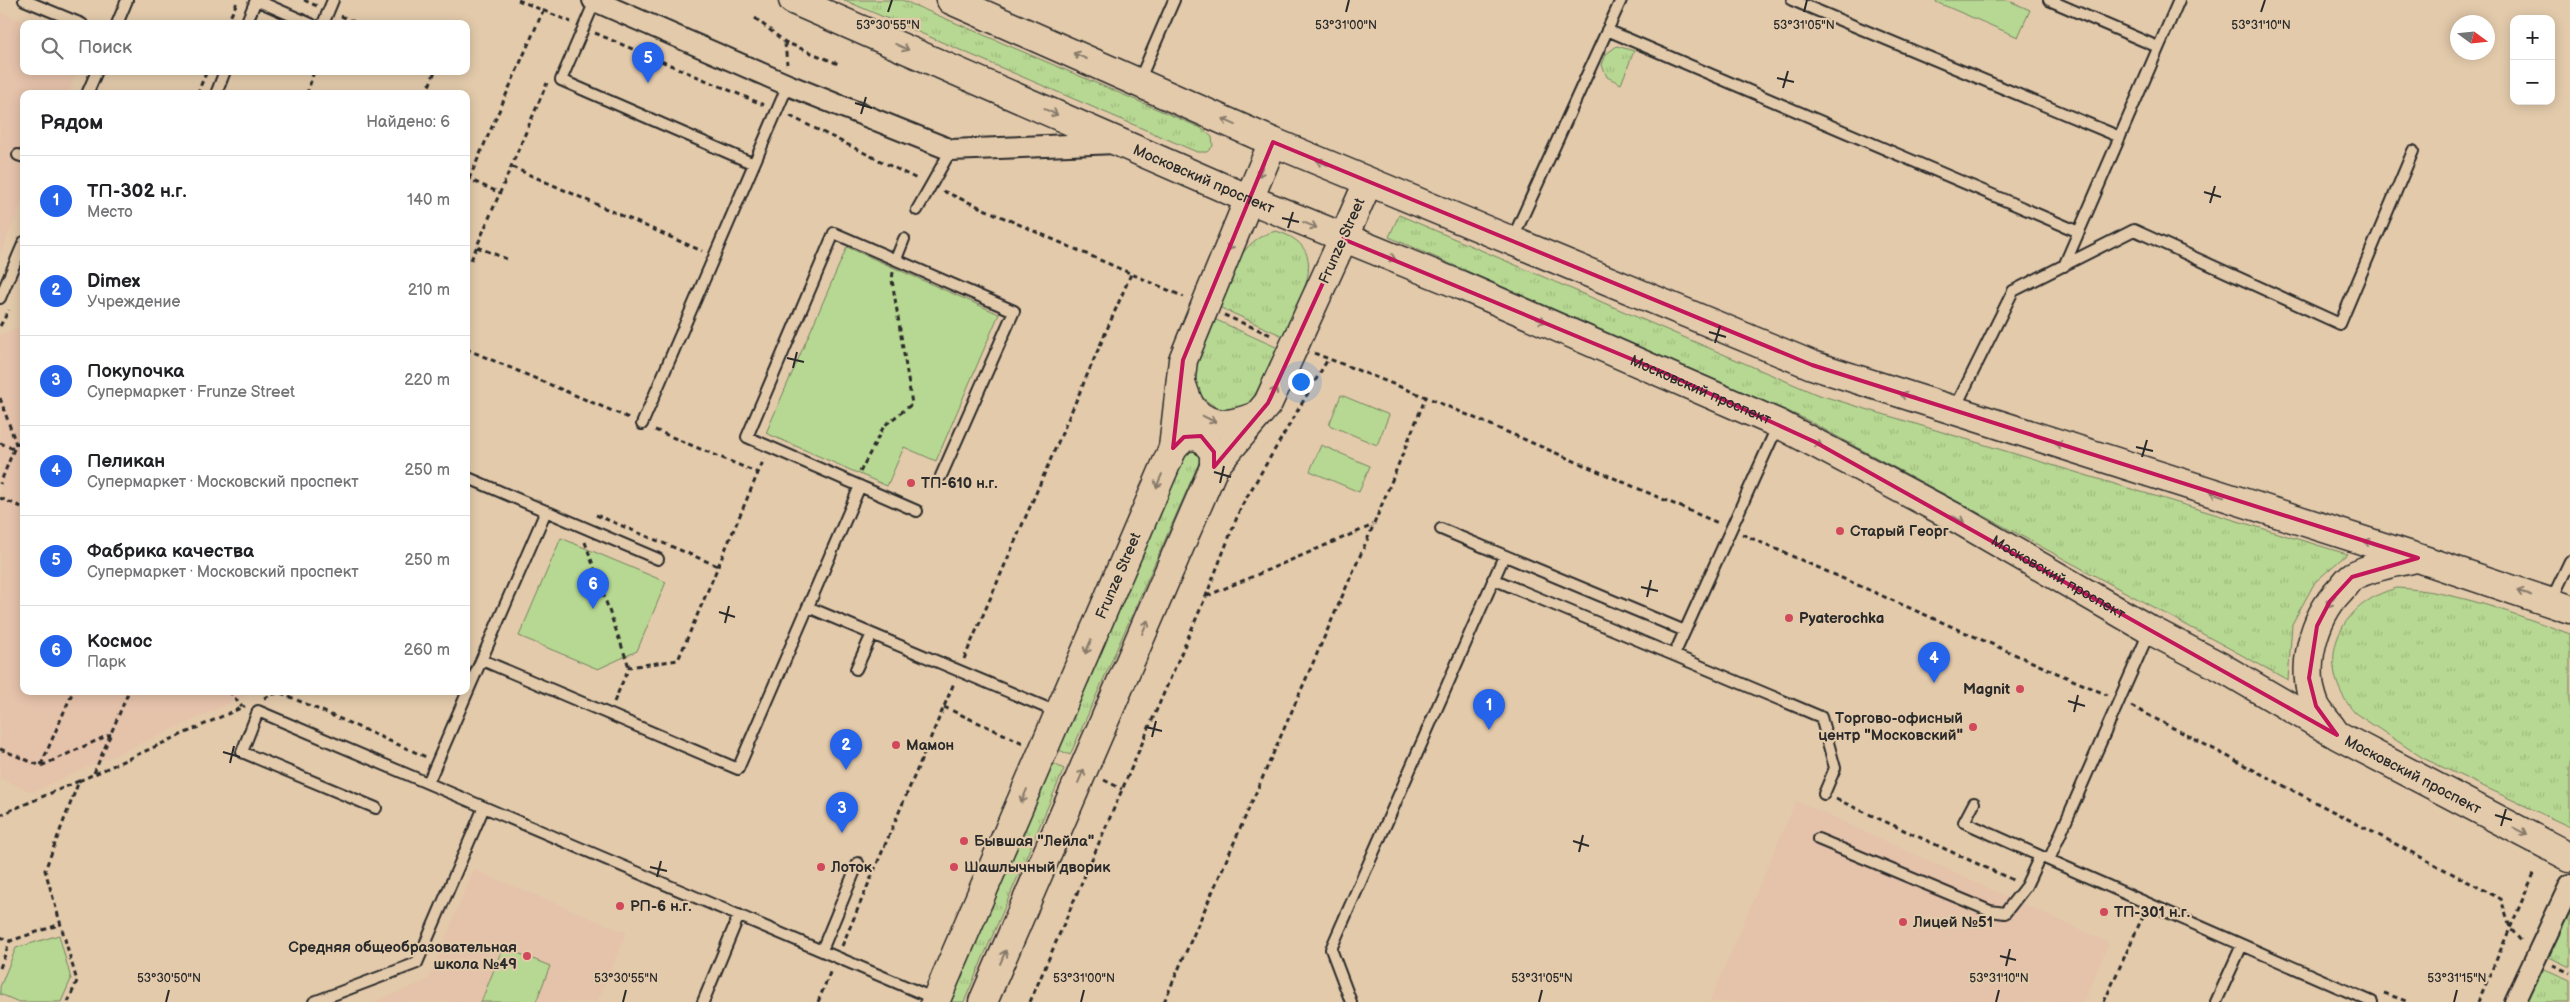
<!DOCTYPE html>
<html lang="ru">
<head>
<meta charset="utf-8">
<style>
	:root { --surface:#fff; --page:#f2f2f2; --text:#202124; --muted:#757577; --line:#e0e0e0; --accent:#2563eb }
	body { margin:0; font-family:"Balsamiq Sans",sans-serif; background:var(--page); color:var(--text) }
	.controls { position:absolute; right:15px; top:15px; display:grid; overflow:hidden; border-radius:10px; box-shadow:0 2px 12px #0003 }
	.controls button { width:45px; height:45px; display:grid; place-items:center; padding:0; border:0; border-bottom:1px solid var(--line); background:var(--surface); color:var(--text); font:25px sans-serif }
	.compass { position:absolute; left:2450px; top:15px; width:45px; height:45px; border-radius:50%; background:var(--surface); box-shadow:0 2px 12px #0003; rotate:105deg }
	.you { position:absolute; left:1300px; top:381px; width:18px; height:18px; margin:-12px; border:4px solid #fff; border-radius:50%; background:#1a73e8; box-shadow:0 0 0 8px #1a73e833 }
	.badge { display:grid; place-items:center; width:32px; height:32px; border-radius:50%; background:var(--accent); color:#fff; font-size:16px; font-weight:700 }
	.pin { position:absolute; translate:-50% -41px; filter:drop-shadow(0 1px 2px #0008) }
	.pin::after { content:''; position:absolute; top:26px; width:18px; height:15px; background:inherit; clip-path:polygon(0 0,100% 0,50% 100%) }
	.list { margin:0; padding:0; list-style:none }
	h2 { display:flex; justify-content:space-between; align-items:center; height:65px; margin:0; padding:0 20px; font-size:21px }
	h2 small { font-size:16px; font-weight:400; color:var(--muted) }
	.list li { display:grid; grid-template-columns:32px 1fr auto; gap:15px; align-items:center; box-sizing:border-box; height:90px; padding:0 20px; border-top:1px solid var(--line) }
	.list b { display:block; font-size:19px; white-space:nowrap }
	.list p { margin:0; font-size:16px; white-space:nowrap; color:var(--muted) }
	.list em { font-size:16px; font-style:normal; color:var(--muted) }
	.icon { flex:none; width:28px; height:28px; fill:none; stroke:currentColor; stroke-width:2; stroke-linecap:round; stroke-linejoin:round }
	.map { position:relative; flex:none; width:2570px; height:1002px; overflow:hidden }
	.search { position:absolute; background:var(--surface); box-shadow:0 2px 12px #0003; left:20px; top:20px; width:450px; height:55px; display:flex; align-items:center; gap:12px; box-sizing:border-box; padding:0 18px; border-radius:10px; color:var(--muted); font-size:19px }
	.panel { position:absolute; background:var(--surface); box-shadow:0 2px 12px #0003; left:20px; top:90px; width:450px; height:605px; border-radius:10px }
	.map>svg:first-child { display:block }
</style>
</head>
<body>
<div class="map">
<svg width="2570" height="1002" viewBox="0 0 2570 1002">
	<defs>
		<pattern id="grass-tufts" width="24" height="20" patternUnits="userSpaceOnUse" patternTransform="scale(1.25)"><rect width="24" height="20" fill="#b7d892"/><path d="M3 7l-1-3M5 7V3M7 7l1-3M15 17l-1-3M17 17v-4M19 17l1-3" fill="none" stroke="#9eba7e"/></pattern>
	</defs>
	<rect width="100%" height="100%" fill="#e3caab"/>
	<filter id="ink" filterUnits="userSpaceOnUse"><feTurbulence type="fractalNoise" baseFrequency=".02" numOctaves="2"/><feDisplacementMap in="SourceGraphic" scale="10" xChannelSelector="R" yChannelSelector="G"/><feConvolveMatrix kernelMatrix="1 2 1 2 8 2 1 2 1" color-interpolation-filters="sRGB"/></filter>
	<g filter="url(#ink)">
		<path fill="#e5c2aa" d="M0 12 29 24H24V71H77L68 94H24V198L0 254Z
			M24 325V691H257L32 792 0 778V335Z
			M1796 801 2109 943 2083 1002H1710Z
			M474 870 626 933 597 1002H374L428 980Z"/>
		<path fill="url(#grass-tufts)" stroke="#71825e" d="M844 0H902L1201 128 1212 137 1213 146 1207 152H1197Z
			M1617 46 1634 51 1621 84 1607 77 1602 65 1606 54Z
			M1399 215 1816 394 2347 554 2315 582 2292 624 2288 680 1803 418 1389 237Z
			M1276 231C1335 248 1299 299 1283 336L1219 307C1233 274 1238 240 1276 231Z
			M1214 319 1278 348C1271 363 1265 383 1255 397 1235 425 1189 403 1193 368 1195 355 1208 332 1214 319Z
			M1195 448 1201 455 1199 463 1070 755 1057 749 1185 457 1190 450Z
			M2397 588C2456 591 2515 614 2570 634V827L2423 758 2355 713C2312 664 2338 603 2397 588Z
			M1050 762 1064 769 964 1002H947Z
			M2570 909V967L2545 955Z
			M2540 967 2570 980V1002H2525Z"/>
		<path fill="#b7d892" stroke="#71825e" d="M1937 0H2007L2030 10 2018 37 1936 2Z
			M847 247 999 314 936 461 904 447 887 486 766 433Z
			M1341 395 1389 415 1377 445 1329 425Z
			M1321 445 1370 466 1359 492 1310 471Z
			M561 538 666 582 637 651 598 669 519 636Z
			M59 935 71 979 61 1002H19L0 994V987L16 948Z
			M503 947 550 966 536 1002H481Z"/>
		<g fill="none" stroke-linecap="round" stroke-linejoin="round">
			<defs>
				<path id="service" d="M24 0 82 24
					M256 0 311 24
					M1792 0 2120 137
					M2049 0 2158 47
					M595 1 561 80 754 164
					M117 24 127 0
					M246 24 256 0
					M323 24 333 0
					M1607 30 2079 232
					M1139 81 1174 0
					M87 94 97 71
					M216 94 225 71
					M18 155 24 157
					M917 210 951 150
					M1512 240 1621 0
					M896 259 904 239
					M2064 266 2179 0
					M0 298 24 242
					M1954 410 2013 291 2134 230 2340 324 2413 151
					M642 424 788 85
					M466 477 658 559
					M917 511 747 437 834 233 1014 311 941 476
					M1441 529 1685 631
					M1493 579 1821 717 1835 768 1824 794
					M2551 601 2570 561
					M808 607 1059 713
					M1674 655 1778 425
					M482 660 738 769 860 486
					M856 669 872 634
					M428 783 546 511
					M1974 803 1964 822 2040 856
					M376 808 242 752 258 711 935 999
					M1818 839 1990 911 2005 913 2026 886 2040 856 2372 1002
					M2049 860 2150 630
					M822 950 858 863
					M314 1002 417 963 484 807
					M703 1002 739 915
					M1351 1002 1331 949 1504 556
					M2216 1002 2242 945"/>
				<path id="minor" d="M593 0 788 85 951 150 1116 143
					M2515 1002 2570 885"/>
				<g id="secondary">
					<path d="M1181 382C1184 391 1188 405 1194 411 1214 431 1235 424 1257 416"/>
					<path d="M1173 448 1184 437 1201 436 1214 452V467"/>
					<path id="s1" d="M935 1002 1173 448 1183 360 1249 199"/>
					<path d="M983 1002 1214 467 1268 403 1343 239"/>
				</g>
				<g id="primary">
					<path id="s2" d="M793 0 1249 199 1458 284 1779 424 1956 518 2150 630 2221 667 2337 735 2570 857"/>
					<path d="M951 0 1273 142 1812 365 2418 558 2570 609"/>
					<path d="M1249 199 1273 142"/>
					<path d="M1343 239 1368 182"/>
					<path d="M2333 730C2328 722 2319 714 2315 705 2300 668 2313 618 2340 590 2344 586 2348 579 2353 576 2372 566 2396 563 2416 558"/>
				</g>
			</defs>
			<use href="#service" stroke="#2b2b2b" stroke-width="14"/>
			<use href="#minor" stroke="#2b2b2b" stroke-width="24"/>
			<use href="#secondary" stroke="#2b2b2b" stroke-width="31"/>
			<use href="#primary" stroke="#2b2b2b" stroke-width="31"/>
			<path stroke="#2b2b2b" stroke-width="3" stroke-dasharray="5 4" stroke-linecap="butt" d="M304 0 317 6
				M518 0 571 22
				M341 16 359 24
				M755 18 785 42 841 65
				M227 24 238 0
				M595 33 764 105
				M785 43 787 64
				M197 94 207 71
				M307 94 314 71
				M426 94 435 71
				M790 116 919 180
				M512 167 702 251
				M466 178 500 193
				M469 179 543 11
				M943 191 1184 297
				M477 247 507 259
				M471 260 547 83
				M1224 315 1273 336
				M0 326 9 310
				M466 349 629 418
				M1314 353 1426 397 1718 523
				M0 398 16 444 0 484
				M655 430 758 473
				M0 443 14 449
				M16 444 24 441
				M860 472 884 426 912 404 892 280 893 272
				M0 498 24 508
				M596 515 718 566
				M1742 534 2107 695
				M585 542 629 667
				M1207 596 1373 525
				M964 659 1131 274
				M229 691 242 707
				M264 698 279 692 426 757
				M614 702 629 667 678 660 764 459
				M2131 706 2501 899 2510 928 2522 942
				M944 707 1023 743
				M0 749 41 766 111 734
				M41 765 73 691
				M94 773 129 691
				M1104 780 1122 789
				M79 781 245 706
				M1836 799 2015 881
				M0 815 79 781 45 870 77 981 68 1002
				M0 937 10 941 61 924
				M842 946 954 683
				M2553 965 2570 973
				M0 968 10 941
				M2384 993 2409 1002
				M818 1002 831 970
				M1030 1002 1206 596 1241 507 1328 359
				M1164 1002 1374 524 1426 397
				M2104 1002 2143 916
				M2478 1002 2535 871"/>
			<use href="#service" stroke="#e3caab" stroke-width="10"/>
			<use href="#minor" stroke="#e3caab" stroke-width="20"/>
			<use href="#secondary" stroke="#e3caab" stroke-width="28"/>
			<use href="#primary" stroke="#e3caab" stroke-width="28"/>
		</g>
		<defs><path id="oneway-shaft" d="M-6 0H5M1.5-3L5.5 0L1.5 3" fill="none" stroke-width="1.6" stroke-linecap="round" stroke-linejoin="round" transform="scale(1.25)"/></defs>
		<g stroke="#877a6b">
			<use href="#oneway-shaft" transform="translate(902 47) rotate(24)"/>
			<use href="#oneway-shaft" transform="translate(1080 56) rotate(-156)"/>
			<use href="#oneway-shaft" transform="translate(1051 112) rotate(24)"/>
			<use href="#oneway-shaft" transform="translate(1229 122) rotate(-156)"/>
			<use href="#oneway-shaft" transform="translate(1323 163) rotate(-157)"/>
			<use href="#oneway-shaft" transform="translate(1261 170) rotate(113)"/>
			<use href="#oneway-shaft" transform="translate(1310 225) rotate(23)"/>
			<use href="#oneway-shaft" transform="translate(1231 244) rotate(111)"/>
			<use href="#oneway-shaft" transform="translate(1389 257) rotate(22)"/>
			<use href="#oneway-shaft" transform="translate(1539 319) rotate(23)"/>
			<use href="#oneway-shaft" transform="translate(1273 394) rotate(-64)"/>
			<use href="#oneway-shaft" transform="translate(1907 396) rotate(-162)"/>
			<use href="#oneway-shaft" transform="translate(1209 419) rotate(26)"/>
			<use href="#oneway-shaft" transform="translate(1815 442) rotate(27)"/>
			<use href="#oneway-shaft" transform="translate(2062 445) rotate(-162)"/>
			<use href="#oneway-shaft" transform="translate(1159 481) rotate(113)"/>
			<use href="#oneway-shaft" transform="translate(2217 494) rotate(-162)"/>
			<use href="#oneway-shaft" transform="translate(1958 519) rotate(29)"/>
			<use href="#oneway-shaft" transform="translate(2371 543) rotate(-162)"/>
			<use href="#oneway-shaft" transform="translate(2524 593) rotate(-162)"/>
			<use href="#oneway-shaft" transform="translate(2331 601) rotate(125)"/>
			<use href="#oneway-shaft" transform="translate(1145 627) rotate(-67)"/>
			<use href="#oneway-shaft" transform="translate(1088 647) rotate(113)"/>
			<use href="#oneway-shaft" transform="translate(1081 776) rotate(-67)"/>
			<use href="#oneway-shaft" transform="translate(1024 796) rotate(113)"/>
			<use href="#oneway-shaft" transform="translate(2520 831) rotate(27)"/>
			<use href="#oneway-shaft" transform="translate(1003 957) rotate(-67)"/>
		</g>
	</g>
	<path fill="none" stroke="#c2185b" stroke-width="4" stroke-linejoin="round" d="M1273 142 1812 365 2418 558 2352 577 2330 601 2317 626 2309 678 2316 706 2337 735 1815 442 1665 373 1343 239 1268 403 1214 467V452L1201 436 1184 437 1173 448 1183 360Z"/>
	<path fill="none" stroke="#2b2b2b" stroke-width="2" d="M888 12 892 0M1346 12 1349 0M1804 12 1807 0M2261 12 2265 0M1777 78 1794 82M1783 88 1788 71M855 103 872 108M861 114 866 97M2204 192 2221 197M2210 203 2215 186M1282 218 1299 222M1288 228 1293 212M1709 332 1726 337M1715 343 1720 326M787 358 804 362M793 368 797 352M2136 447 2153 451M2142 457 2147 440M1214 472 1231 477M1220 483 1224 466M1641 587 1658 591M1647 597 1651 580M719 612 735 617M725 623 729 606M2068 701 2085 706M2074 712 2078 695M1146 727 1162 731M1152 737 1156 721M223 752 240 757M230 763 234 746M2495 815 2512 820M2501 826 2506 809M1573 841 1589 846M1579 852 1583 835M650 867 667 871M657 877 661 861M2000 956 2016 960M2006 966 2010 949M166 1002 169 990M623 1002 626 990M1081 1002 1084 990M1539 1002 1542 990M1996 1002 1999 990M2454 1002 2457 990"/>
	<g fill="#d1495b" stroke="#e3caab" stroke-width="2">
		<circle cx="911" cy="483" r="5"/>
		<circle cx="1840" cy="531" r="5"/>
		<circle cx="1789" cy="618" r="5"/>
		<circle cx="2020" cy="689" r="5"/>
		<circle cx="1973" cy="727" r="5"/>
		<circle cx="896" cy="745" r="5"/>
		<circle cx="964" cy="841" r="5"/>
		<circle cx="821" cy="867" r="5"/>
		<circle cx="954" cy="867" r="5"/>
		<circle cx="620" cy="906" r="5"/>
		<circle cx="2104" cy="912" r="5"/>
		<circle cx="1903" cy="922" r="5"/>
		<circle cx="527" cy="956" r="5"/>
	</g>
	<g text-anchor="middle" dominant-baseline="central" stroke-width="4.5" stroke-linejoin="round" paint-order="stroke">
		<g font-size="15" fill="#2b2b2b" stroke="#e3caab">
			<text stroke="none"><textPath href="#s2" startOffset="448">Московский проспект</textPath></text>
			<text transform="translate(1342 241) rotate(-66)">Frunze Street</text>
			<text stroke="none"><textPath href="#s2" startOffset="988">Московский проспект</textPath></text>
			<text stroke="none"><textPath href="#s1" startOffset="464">Frunze Street</textPath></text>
			<text stroke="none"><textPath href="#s2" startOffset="1392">Московский проспект</textPath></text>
			<text stroke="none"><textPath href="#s2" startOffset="1798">Московский проспект</textPath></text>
		</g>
		<g font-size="15" font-weight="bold" fill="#2b2b2b" stroke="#e3caab" text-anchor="start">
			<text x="921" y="483">ТП-610 н.г.</text>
			<text x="1850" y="531">Старый Георг</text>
			<text x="1799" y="618">Pyaterochka</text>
			<text x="2010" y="689" text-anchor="end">Magnit</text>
			<text x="1963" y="718" text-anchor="end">Торгово-офисный<tspan x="1963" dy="17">центр "Московский"</tspan></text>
			<text x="906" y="745">Мамон</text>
			<text x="974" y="841">Бывшая "Лейла"</text>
			<text x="831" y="867">Лоток</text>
			<text x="964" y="867">Шашлычный дворик</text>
			<text x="630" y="906">РП-6 н.г.</text>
			<text x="2114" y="912">ТП-301 н.г.</text>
			<text x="1913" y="922">Лицей №51</text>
			<text x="517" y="947" text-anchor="end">Средняя общеобразовательная<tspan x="517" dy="17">школа №49</tspan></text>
		</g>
	</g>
	<g font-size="12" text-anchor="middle" fill="#2b2b2b" stroke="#e3caab" stroke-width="4.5" stroke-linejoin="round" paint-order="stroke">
		<text x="888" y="29">53°30'55"N</text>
		<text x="1346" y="29">53°31'00"N</text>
		<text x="1804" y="29">53°31'05"N</text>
		<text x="2261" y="29">53°31'10"N</text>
		<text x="169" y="982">53°30'50"N</text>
		<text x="626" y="982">53°30'55"N</text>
		<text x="1084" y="982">53°31'00"N</text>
		<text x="1542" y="982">53°31'05"N</text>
		<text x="1999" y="982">53°31'10"N</text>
		<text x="2457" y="982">53°31'15"N</text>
	</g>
</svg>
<div class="controls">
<button>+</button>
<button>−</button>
</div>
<svg class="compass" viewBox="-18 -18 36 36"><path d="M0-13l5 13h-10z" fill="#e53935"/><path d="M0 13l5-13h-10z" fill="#757577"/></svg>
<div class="you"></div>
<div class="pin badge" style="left:1489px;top:730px">1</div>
<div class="pin badge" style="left:846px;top:770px">2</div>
<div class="pin badge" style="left:842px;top:833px">3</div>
<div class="pin badge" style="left:1934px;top:683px">4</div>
<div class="pin badge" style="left:648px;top:83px">5</div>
<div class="pin badge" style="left:593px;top:609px">6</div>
<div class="search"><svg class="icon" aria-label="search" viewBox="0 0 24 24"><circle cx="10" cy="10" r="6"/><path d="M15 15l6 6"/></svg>Поиск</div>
<section class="panel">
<h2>Рядом<small>Найдено: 6</small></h2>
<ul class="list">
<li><span class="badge">1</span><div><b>ТП-302 н.г.</b><p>Место</p></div><em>140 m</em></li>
<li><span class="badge">2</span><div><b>Dimex</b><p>Учреждение</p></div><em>210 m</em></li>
<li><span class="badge">3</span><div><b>Покупочка</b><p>Супермаркет · Frunze Street</p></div><em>220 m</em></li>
<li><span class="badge">4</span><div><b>Пеликан</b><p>Супермаркет · Московский проспект</p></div><em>250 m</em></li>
<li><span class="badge">5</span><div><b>Фабрика качества</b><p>Супермаркет · Московский проспект</p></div><em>250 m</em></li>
<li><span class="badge">6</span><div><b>Космос</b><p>Парк</p></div><em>260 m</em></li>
</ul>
</section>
</div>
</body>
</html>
